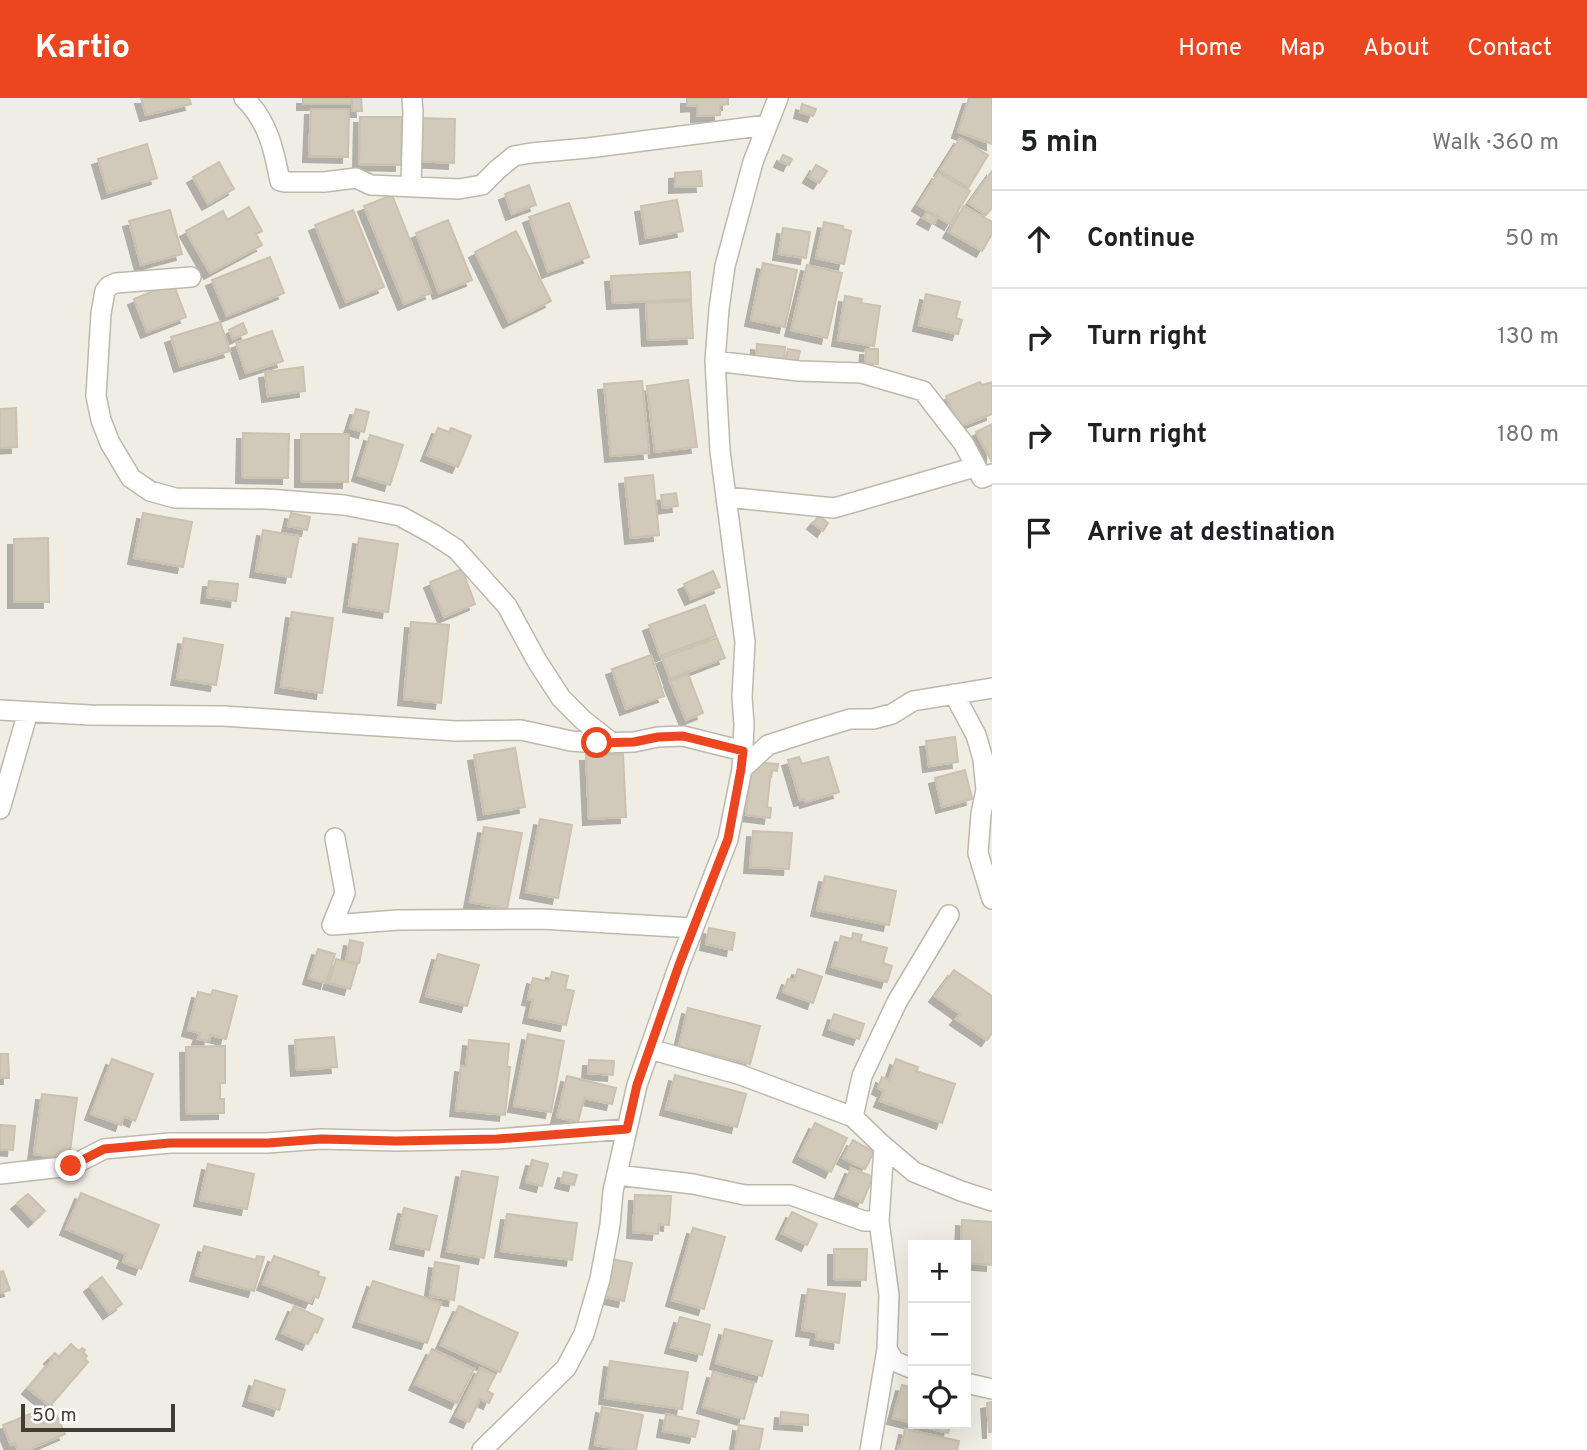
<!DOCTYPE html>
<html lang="en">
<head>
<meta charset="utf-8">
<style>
	:root { --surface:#fff; --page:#f2f2f2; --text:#202124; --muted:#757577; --line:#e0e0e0; --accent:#eb4620 }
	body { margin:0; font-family:Overpass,sans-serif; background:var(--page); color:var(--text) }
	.controls { position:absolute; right:21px; bottom:21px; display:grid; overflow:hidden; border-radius:0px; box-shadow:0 7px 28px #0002 }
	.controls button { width:63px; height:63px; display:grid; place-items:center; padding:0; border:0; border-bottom:2px solid var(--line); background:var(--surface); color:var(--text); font:35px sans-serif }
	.scale { position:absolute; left:21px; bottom:18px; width:154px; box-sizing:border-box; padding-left:7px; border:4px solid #423d34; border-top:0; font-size:19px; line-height:24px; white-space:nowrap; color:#423d34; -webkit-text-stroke:5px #fff; paint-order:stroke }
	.stop { position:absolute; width:21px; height:21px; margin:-16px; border:5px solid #eb4620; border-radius:50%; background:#fff }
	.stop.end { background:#eb4620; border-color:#fff; box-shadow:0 2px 7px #0008 }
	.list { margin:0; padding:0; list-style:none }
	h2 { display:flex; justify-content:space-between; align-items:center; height:91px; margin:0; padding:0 28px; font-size:30px }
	h2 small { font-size:23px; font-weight:400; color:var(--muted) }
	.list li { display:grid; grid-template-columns:46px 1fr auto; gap:21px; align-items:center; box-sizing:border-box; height:98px; padding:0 28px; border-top:2px solid var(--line) }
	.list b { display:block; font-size:26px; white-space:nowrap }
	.list em { font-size:23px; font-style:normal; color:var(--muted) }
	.icon { flex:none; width:38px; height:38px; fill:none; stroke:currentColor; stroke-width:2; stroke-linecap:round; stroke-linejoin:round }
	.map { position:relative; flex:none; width:992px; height:1352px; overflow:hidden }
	header { display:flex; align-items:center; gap:42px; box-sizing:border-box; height:98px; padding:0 35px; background:var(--accent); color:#fff }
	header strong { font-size:33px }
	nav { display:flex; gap:38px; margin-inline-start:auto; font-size:24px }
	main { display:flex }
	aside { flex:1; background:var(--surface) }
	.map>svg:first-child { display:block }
</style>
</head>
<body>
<header>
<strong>Kartio</strong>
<nav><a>Home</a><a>Map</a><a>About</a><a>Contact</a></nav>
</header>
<main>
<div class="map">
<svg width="992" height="1352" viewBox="0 0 992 1352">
	<defs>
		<filter id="shadow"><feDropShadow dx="-6" dy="6" stdDeviation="0" flood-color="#0004"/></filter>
	</defs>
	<rect width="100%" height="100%" fill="#f0ede4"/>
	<path fill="#d1c9ba" stroke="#cbc1ae" stroke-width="2" filter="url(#shadow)" d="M141 0H189L191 6 146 17Z
		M303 0H352V6H303Z
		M352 0H361L362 13H352Z
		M687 0H728V6L720 7V17L697 18V7L687 8Z
		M969 0H992V46L958 34Z
		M802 6 816 11 813 18 800 14Z
		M311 11H349L348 59 309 58Z
		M360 19H402L401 67 359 66Z
		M416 20 455 21 454 65 415 63Z
		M960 40 988 57 968 90 940 72Z
		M147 46 157 80 108 95 98 61Z
		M783 57 792 61 789 67 780 63Z
		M219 64 234 91 208 106 193 79Z
		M816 67 827 73 819 85 809 79Z
		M701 73 702 88 675 89V75Z
		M992 73V110L986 117 969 105Z
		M938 75 970 93 950 126 918 107Z
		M529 87 536 107 512 116 505 96Z
		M392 97 431 195 404 206 364 108Z
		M677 102 683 133 646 140 641 108Z
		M569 105 589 159 548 174 529 119Z
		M964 108 992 124V136L982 153 949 134Z
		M249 109 262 133 256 136 262 147 210 175 186 133 223 113 227 122Z
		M170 112 182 156 141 167 129 123Z
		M353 112 384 189 346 204 315 127Z
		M927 114 937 120 934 126 923 120Z
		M448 122 472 182 439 195 416 135Z
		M824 124 843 128V131L851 133 844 166 816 160Z
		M783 130 810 134 806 160 779 156Z
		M516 133 551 203 509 224 475 154Z
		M270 159 284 195 227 218 212 182Z
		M763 165 797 172 785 229 751 222Z
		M807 167 842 175 827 240 791 232Z
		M690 174 691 201 613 205 611 178Z
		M173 185 186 219 147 234 134 201Z
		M926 196 960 204 956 220 962 222 958 236 919 227Z
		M845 198 862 201 861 205 880 208 874 248 838 242Z
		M691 203 693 240 648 242 646 205Z
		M220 224 230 253 180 268 171 239Z
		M243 225 247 235 233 241 229 232Z
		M272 233 283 263 246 275 236 245Z
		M757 246 785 249 784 261 756 259Z
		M788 251 800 253 797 265 785 263Z
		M866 251H878V266L865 265Z
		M303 269 305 293 268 298 265 274Z
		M688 282 697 349 655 354 647 288Z
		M642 283 649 355 611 358 604 286Z
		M980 284 982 287 992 284V316L959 329 946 298Z
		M16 310 17 349 0 350V311Z
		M356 311 369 314 364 334 350 330Z
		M992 326V364L976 334Z
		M438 330 449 334 451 330 471 338 458 369 427 357Z
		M243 335 289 336 288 380 242 379Z
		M301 336H349L348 384 301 383Z
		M370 337 403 347 390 387 358 377Z
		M653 377 659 437 631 440 625 380Z
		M676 395 678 408 663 410 661 397Z
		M143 415 192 424 183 469 134 460Z
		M291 415 310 419 307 432 288 428Z
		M819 418 828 425 823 433 813 425Z
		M263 432 299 438 291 479 256 473Z
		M48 440 49 504H14V441Z
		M359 440 398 446 388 514 349 508Z
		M462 471 475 506 444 519 430 484Z
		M713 473 720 489 691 501 684 486Z
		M209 483 238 486 236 503 207 499Z
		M705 507 716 538 660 558 649 527Z
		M292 514 333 520 322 595 281 589Z
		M411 524 449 527 441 605 404 601Z
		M184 540 223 547 216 587 177 581Z
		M717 540 725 560 670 581 662 560Z
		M651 557 664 598 626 611 612 571Z
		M688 576 703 615 686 622 670 583Z
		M955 639 958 664 929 668 926 643Z
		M515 650 525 709 484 716 474 657Z
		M623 656 626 719 589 721 586 657Z
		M799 659 802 666 828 659 839 694 806 704 805 701 800 702 788 662Z
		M752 664 778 666 777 673 771 672 767 709 771 710 770 720 746 717Z
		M965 672 972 701 942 709 935 680Z
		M540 721 572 727 558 800 526 794Z
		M484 729 522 735 507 811 470 804Z
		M753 733 792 735 789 771 750 769Z
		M825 778 896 793 889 827 817 812Z
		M709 830 735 835 732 852 706 846Z
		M853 835 862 837 860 843 887 850 883 865 892 868 887 884 832 869 841 838 852 841Z
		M350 842 363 845 359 865 346 863Z
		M318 851 335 856 326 885 309 880Z
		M438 856 479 867 467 908 426 898Z
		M336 861 357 867 350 891 329 885Z
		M798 871 822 879 813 905 783 894 788 881 794 883Z
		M954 872 992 898V935L987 942 956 921 960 916 935 898Z
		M552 874 568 878 565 891 574 893 566 927 529 919 533 902 528 901 533 880 549 884Z
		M213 892 237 898 226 941 210 937 209 943 198 941 200 935 188 932 198 894 211 897Z
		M688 910 760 928 750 966 679 948Z
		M834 916 864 926 859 941 829 931Z
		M528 936 564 943 551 1014 514 1008Z
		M334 939 337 969 297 972 295 942Z
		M469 942 509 946 507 969H510L505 1017 456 1012 461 968 466 969Z
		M225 948V985H220V1001H224V1015L187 1016 186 949Z
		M0 956H8L9 980H0Z
		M112 961 153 976 135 1023 124 1018 121 1027 91 1016Z
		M896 961 918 969 916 973 955 986 942 1025 880 1003 884 993 878 990 882 979 889 982Z
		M589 962 614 963 613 977 588 975Z
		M675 977 746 996 737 1029 666 1011Z
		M567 978 616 990 612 1006 584 1000 578 1024 557 1019Z
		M42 996 77 1000 69 1061 34 1056Z
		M815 1025 847 1040 831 1074 799 1058Z
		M0 1027 15 1028 13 1052 0 1051Z
		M853 1042 874 1054 865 1071 843 1060Z
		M532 1062 548 1066 542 1088 526 1084Z
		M208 1066 254 1076 247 1111 200 1102Z
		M851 1070 873 1079 862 1105 840 1096Z
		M462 1073 498 1079 484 1160 447 1153Z
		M564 1074 577 1077 574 1087 561 1084Z
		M81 1095 159 1127 141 1171 123 1164 126 1156 66 1131Z
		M28 1096 45 1113 34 1123 17 1105Z
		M635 1097 671 1098 669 1127 659 1126 658 1136 633 1134Z
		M404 1110 437 1118 429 1152 396 1145Z
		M792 1114 817 1126 807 1147 782 1135Z
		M507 1116 577 1125 572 1162 501 1153Z
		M962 1122 992 1124V1167L966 1165V1147H961Z
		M693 1130 725 1139 704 1211 672 1202Z
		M204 1148 256 1162 257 1158 264 1159 254 1193 196 1177Z
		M834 1151H867L866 1182 834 1181Z
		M274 1158 319 1174 318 1178 325 1180 318 1200 314 1198 311 1204 263 1186Z
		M612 1161 632 1165 624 1203 605 1199Z
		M435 1164 459 1168 454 1202 430 1198Z
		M3 1173 10 1192 0 1195V1174Z
		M102 1179 122 1206 109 1215 90 1188Z
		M373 1183 441 1205 427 1245 359 1223Z
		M808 1191 845 1196 839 1245 816 1241 817 1234 802 1232Z
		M294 1208 323 1221 317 1235 314 1233 308 1246 282 1235Z
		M459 1208 518 1235 500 1274 441 1247Z
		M680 1219 710 1227 702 1257 671 1249Z
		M725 1231 772 1243 762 1278 716 1265Z
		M71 1246 79 1253 82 1250 85 1252 83 1254 87 1258 85 1261 88 1264 50 1308 28 1290 52 1262 50 1260 55 1255 59 1259Z
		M432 1251 474 1271 457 1305 415 1286Z
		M610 1263 688 1274 682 1311 605 1300Z
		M480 1270 495 1277 487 1293 493 1296 489 1305 480 1301 469 1324 456 1318Z
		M713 1274 754 1285 744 1321 703 1309Z
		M255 1282 285 1292 279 1312 249 1302Z
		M902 1287 913 1290V1325L893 1320Z
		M992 1304V1334H989L987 1305Z
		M52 1307 65 1336 28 1352H18L15 1345 11 1347 3 1327Z
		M602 1309 643 1317 636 1352H622L595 1347Z
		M781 1314 808 1317V1327L780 1325Z
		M666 1316 699 1323 695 1339 663 1333Z
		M914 1326H951L948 1335Z
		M739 1327 763 1331 759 1352H735Z
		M905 1331 959 1343 957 1352H898L899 1348 901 1349Z"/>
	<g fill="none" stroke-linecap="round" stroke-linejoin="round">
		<defs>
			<path id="minor" d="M244 0C268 23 274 52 280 83L285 84H324L356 80 371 87 459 91 482 87 498 71 514 58 531 55 588 50 767 27
				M411 88 413 14 412 0
				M191 179 116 185 109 188 105 193 101 215 96 298 101 322 110 345 131 380 150 393 175 400 267 401 344 407 400 418 433 436 456 451 507 508 537 563 561 600 583 622 612 645
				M715 263 799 273 861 275 923 293 964 346 982 380 992 376
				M726 399 834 410 975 369
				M954 596 976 637 983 661 986 692 981 716 978 755 992 801
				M0 612 90 617 223 618 456 633 521 632 571 643 597 645 634 644 658 639 683 638 743 653
				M742 671 768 647 811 633 850 621H873L892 616 913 603 992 590
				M0 711 28 614
				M335 740 345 795 332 827 398 822 541 821 693 830
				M650 951 741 977 853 1019 881 1046 914 1074 961 1093 992 1103
				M853 1019 862 978 897 904 949 817
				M0 1076 71 1068 104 1051 170 1045H267L321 1041 396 1043 497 1041 627 1031
				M617 1077 693 1086 745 1097H791L864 1123H879L889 1197 887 1251 870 1352
				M879 1123 884 1049
				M887 1251 894 1263 913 1271
				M966 1285 992 1291
				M482 1352 566 1270 584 1236 600 1181 610 1127 613 1093 637 987 679 867 728 741 742 671 744 626 742 599 745 544 720 353 715 263 719 211 725 168 753 64 778 0"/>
		</defs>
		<use href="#minor" stroke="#beb8aa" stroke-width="22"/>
		<use href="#minor" stroke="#fff" stroke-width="19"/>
	</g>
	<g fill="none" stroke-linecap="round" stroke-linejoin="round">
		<path stroke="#eb4620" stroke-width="9" d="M71 1068 104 1051 170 1045H268L321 1041 396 1043 497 1041 627 1031 637 987 679 867 728 741 741 671 743 653 683 638 658 639 634 644 597 645"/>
	</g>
</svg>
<div class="controls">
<button>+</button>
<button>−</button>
<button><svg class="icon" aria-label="locate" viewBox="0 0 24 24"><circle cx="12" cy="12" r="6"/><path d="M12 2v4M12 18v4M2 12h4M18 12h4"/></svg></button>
</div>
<div class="scale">50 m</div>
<div class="stop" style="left:597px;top:645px"></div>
<div class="stop end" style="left:71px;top:1068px"></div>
</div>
<aside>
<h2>5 min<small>Walk · 360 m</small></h2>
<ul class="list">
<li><svg class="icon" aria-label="ahead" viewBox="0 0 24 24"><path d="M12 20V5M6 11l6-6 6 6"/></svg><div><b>Continue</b></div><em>50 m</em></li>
<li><svg class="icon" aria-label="right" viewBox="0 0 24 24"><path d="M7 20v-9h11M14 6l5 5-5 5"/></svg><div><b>Turn right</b></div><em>130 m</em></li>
<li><svg class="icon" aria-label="right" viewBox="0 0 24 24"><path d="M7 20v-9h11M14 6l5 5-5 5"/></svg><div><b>Turn right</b></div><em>180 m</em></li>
<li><svg class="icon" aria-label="arrive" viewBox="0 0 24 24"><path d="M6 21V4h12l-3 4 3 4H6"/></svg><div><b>Arrive at destination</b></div></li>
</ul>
</aside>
</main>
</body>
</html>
